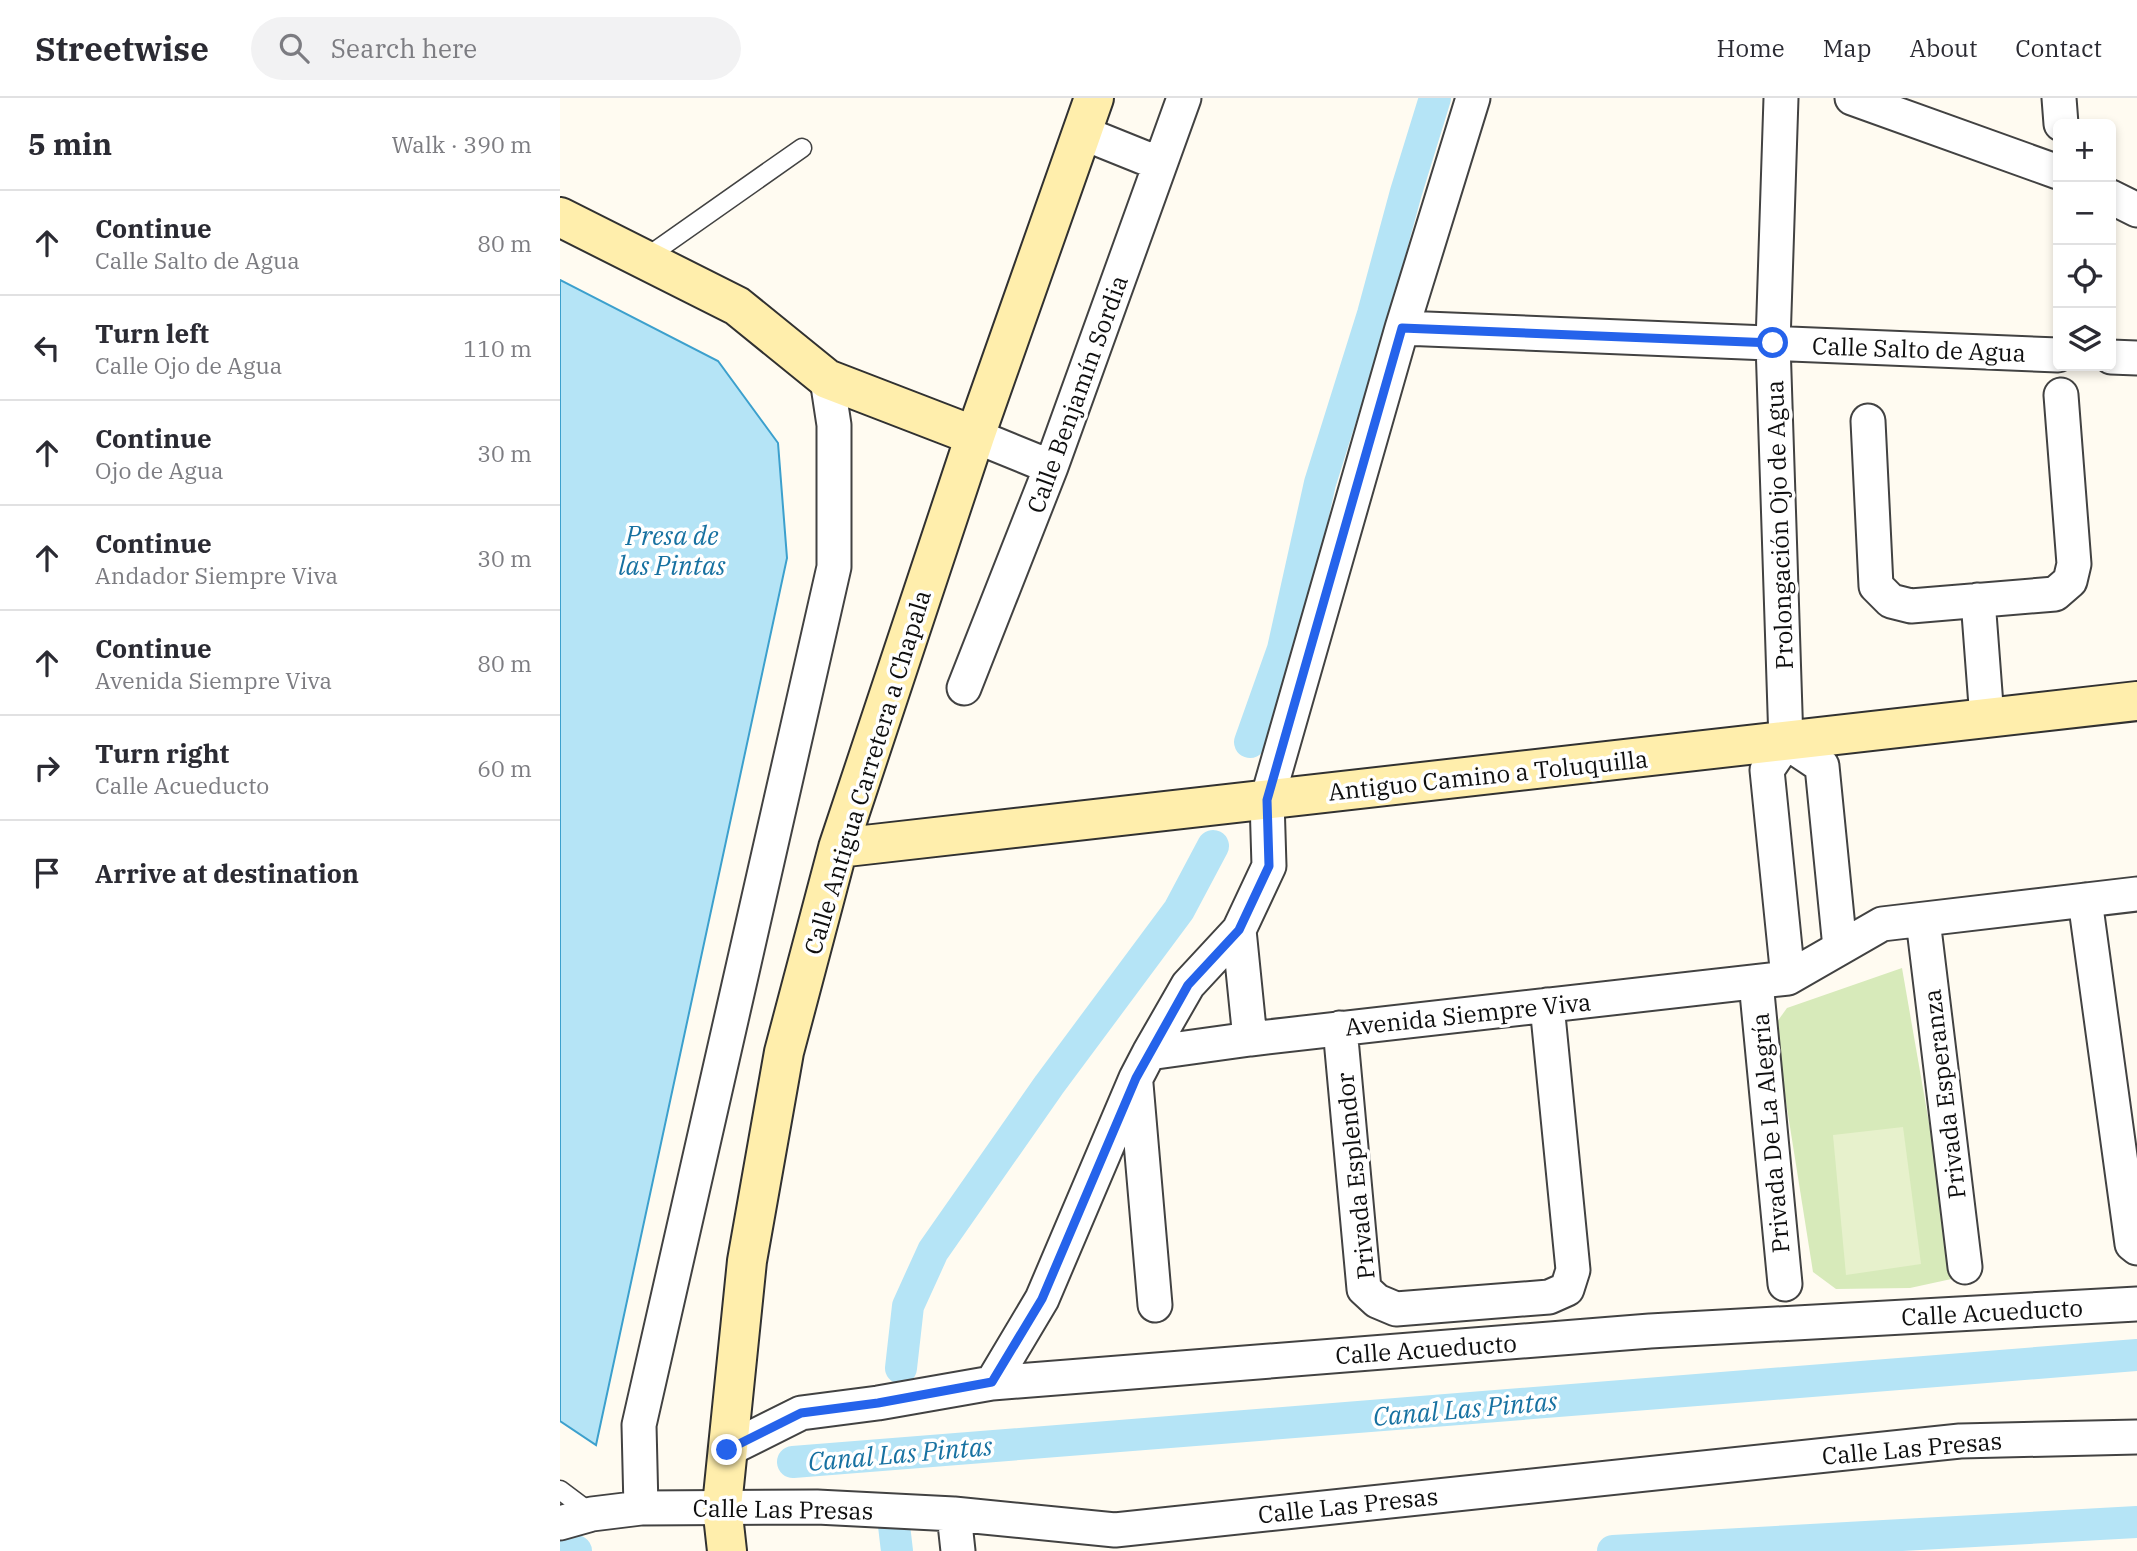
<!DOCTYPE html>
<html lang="en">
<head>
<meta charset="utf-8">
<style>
	:root { --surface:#fff; --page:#f2f2f3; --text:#2b2b33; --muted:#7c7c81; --line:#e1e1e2 }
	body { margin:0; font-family:"IBM Plex Serif",serif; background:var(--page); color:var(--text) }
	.controls { position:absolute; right:21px; top:21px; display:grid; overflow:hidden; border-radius:10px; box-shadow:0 4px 10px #0003 }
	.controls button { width:63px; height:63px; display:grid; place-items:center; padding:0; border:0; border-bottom:2px solid var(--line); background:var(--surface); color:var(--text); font:35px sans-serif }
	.stop { position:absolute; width:21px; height:21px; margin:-16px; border:5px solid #2563eb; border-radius:50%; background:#fff }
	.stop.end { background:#2563eb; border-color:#fff; box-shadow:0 2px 7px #0008 }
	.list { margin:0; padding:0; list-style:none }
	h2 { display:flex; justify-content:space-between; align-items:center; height:91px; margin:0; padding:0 28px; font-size:30px }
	h2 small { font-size:23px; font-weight:400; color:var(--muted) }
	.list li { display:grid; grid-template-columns:46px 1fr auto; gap:21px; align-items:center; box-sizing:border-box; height:105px; padding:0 28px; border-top:2px solid var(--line) }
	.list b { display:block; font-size:26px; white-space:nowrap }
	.list p { margin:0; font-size:23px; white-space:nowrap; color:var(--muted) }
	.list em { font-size:23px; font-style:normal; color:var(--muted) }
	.icon { flex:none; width:38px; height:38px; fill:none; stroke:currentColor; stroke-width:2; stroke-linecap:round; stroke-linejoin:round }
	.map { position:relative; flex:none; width:1577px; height:1453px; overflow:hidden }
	header { display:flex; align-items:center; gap:42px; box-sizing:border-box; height:98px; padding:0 35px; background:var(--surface); border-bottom:2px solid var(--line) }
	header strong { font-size:33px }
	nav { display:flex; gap:38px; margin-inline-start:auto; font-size:24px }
	.search { width:490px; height:63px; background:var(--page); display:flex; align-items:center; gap:18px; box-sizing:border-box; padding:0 24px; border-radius:38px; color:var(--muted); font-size:26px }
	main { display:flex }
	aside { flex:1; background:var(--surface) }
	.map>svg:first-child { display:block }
</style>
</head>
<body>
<header>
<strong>Streetwise</strong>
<div class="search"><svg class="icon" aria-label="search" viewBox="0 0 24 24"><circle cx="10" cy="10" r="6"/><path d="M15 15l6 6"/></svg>Search here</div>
<nav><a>Home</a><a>Map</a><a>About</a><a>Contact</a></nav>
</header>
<main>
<aside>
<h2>5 min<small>Walk · 390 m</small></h2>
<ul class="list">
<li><svg class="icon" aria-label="ahead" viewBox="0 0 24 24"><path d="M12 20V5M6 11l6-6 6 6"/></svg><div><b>Continue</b><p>Calle Salto de Agua</p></div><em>80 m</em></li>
<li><svg class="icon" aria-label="left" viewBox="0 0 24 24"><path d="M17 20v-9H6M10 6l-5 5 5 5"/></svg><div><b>Turn left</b><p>Calle Ojo de Agua</p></div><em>110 m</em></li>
<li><svg class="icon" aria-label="ahead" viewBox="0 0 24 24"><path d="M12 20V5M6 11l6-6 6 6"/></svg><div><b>Continue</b><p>Ojo de Agua</p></div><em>30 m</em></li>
<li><svg class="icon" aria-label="ahead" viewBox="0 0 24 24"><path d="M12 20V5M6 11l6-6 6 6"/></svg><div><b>Continue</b><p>Andador Siempre Viva</p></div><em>30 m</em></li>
<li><svg class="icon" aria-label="ahead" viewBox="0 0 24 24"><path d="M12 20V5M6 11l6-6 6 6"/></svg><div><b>Continue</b><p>Avenida Siempre Viva</p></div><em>80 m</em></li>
<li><svg class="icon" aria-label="right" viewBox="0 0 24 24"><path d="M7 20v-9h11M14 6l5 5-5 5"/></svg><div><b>Turn right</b><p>Calle Acueducto</p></div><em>60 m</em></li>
<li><svg class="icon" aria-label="arrive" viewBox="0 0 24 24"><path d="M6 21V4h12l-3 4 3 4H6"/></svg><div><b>Arrive at destination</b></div></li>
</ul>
</aside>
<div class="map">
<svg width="1577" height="1453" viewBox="0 0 1577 1453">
	<rect width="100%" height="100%" fill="#fffbf1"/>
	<path fill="#d7eaba" d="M1342 870 1396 1180 1350 1190 1276 1191 1253 1174 1214 928 1227 910Z"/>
	<path fill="#e7f1cc" d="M1343 1029 1361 1166 1286 1177 1273 1037Z"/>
	<path fill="#b5e4f6" stroke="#3ca0cd" stroke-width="2" d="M0 182 158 263 218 345 227 460 36 1347 0 1323Z"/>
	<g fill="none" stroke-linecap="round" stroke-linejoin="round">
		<path stroke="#b5e4f6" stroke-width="32" d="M690 644 723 551 760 385 813 216 846 94 875 0
			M341 1270 348 1208 373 1153 489 987 619 812 653 748
			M233 1364 1577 1257
			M333 1419 337 1453
			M0 1449 16 1453
			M1053 1453 1577 1424"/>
		<defs>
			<path id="lane" d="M84 161 242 50
				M0 1392 32 1416"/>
			<path id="street" d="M1221 0 1213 245 1226 644 1207 672 1228 880
				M1292 0 1498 74
				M1499 0 1501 26
				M523 35 600 66
				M1551 99 1577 112
				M842 230 1498 257
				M1551 259 1577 260
				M1308 323 1316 488 1331 503 1351 508 1495 496 1510 483 1514 466 1501 297
				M415 338 491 369
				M1418 502 1427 621
				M404 590 491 369 624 0
				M1226 644 1262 668 1280 850
				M1525 802 1572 1146 1577 1150
				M1363 822 1405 1169
				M1196 884 1225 1186
				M780 930 804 1191 817 1203 836 1211 989 1199 1007 1191 1013 1172 987 907
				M690 941 679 832 709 768 707 702 842 230 913 0
				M589 955 628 887 679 832
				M576 986 595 1207
				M432 1285 482 1201 576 980 589 955 690 941 1228 880 1322 826 1577 796
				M167 1352 241 1315 318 1305 432 1285 1090 1233 1577 1206
				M81 1410 79 1327 274 469V327L267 281
				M394 1416 398 1453
				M0 1425 32 1416 81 1410 257 1409 394 1416 555 1432 1400 1343 1577 1339"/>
			<path id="secondary" d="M0 119 177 208 267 281 415 338
				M278 750 1577 603
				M167 1453 162 1408 187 1163 224 954 278 750 415 338 534 0"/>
		</defs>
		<use href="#lane" stroke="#424242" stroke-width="21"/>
		<use href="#street" stroke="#424242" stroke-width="37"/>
		<use href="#secondary" stroke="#313131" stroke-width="42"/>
		<use href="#lane" stroke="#fff" stroke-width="18"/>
		<use href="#street" stroke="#fff" stroke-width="33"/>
		<use href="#secondary" stroke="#ffeeac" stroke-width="38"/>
	</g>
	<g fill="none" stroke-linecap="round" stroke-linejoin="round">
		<path stroke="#2563eb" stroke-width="9" d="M167 1352 241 1315 318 1305 432 1284 482 1201 576 980 628 887 679 832 709 768 707 702 842 230 1213 245"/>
	</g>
	<g text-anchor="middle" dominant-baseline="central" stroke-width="7" stroke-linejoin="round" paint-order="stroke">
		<g font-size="24" fill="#0f0f0f" stroke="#fff">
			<text transform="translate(1359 251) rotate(2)">Calle Salto de Agua</text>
			<text transform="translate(517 296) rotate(-70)">Calle Benjamín Sordia</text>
			<text transform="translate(1219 427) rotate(-92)">Prolongación Ojo de Agua</text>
			<text transform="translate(307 674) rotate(-73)">Calle Antigua Carretera a Chapala</text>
			<text transform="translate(928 677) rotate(-6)">Antiguo Camino a Toluquilla</text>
			<text transform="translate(908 916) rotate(-6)">Avenida Siempre Viva</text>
			<text transform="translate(1384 996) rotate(-97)">Privada Esperanza</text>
			<text transform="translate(1210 1035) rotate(-95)">Privada De La Alegría</text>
			<text transform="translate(795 1078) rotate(-96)">Privada Esplendor</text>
			<text transform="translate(1432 1214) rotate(-3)">Calle Acueducto</text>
			<text transform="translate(866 1251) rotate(-4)">Calle Acueducto</text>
			<text transform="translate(1352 1350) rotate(-5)">Calle Las Presas</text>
			<text transform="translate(788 1407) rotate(-6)">Calle Las Presas</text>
			<text transform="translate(223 1411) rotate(1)">Calle Las Presas</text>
		</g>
		<g font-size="26" font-style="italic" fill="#1771a1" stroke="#fff">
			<text x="112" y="437">Presa de<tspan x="112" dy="30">las Pintas</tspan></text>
			<text transform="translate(905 1310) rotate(-5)">Canal Las Pintas</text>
			<text transform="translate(340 1355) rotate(-5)">Canal Las Pintas</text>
		</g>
	</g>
</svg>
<div class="controls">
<button>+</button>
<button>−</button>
<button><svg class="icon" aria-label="locate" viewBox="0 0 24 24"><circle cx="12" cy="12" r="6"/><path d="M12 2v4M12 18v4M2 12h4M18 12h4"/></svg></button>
<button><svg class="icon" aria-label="layers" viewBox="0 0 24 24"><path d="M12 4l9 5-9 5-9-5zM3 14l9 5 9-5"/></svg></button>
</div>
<div class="stop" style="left:1213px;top:245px"></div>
<div class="stop end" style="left:167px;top:1352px"></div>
</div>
</main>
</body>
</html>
